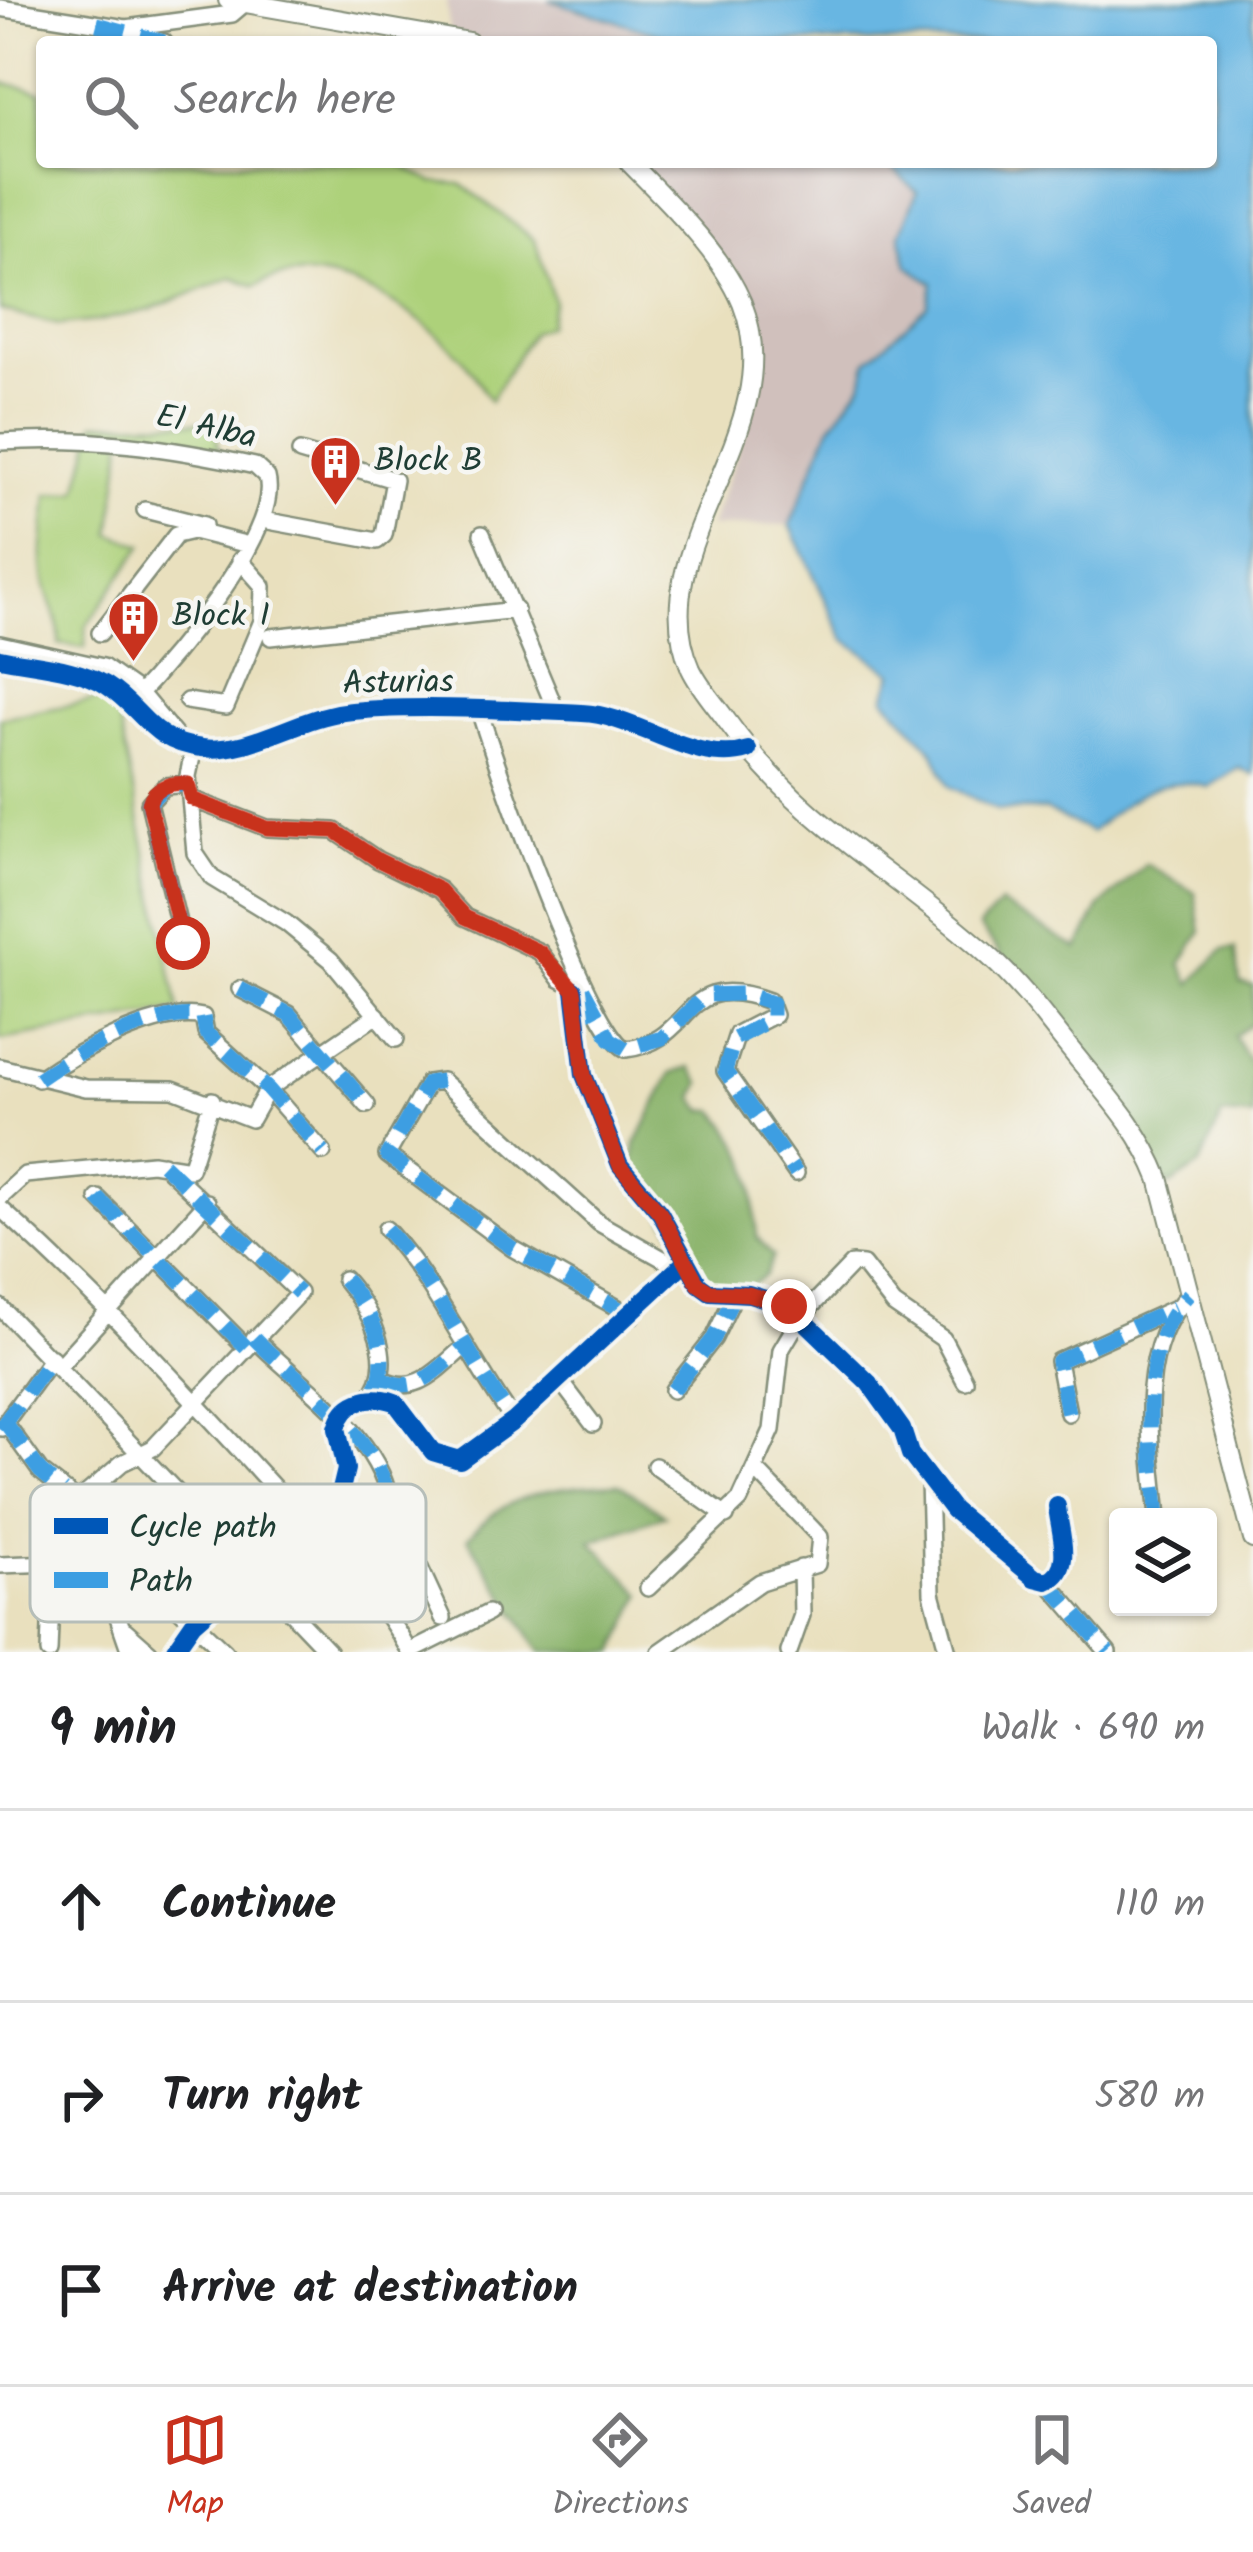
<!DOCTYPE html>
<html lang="en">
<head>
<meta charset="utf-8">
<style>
	:root { --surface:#fff; --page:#f2f2f2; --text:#202124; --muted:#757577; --line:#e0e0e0; --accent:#c8321e }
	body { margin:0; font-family:Kalam,sans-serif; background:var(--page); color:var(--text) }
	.controls { position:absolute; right:36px; bottom:36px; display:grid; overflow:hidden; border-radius:12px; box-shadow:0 3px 9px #0004 }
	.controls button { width:108px; height:108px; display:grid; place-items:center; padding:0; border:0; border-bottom:3px solid var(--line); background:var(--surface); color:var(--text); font:60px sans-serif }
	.stop { position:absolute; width:36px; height:36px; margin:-27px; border:9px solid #c8321e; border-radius:50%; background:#fff }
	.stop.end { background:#c8321e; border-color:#fff; box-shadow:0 3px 12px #0008 }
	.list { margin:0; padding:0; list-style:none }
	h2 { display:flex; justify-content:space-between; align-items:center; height:156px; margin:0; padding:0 48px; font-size:51px }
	h2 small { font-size:39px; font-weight:400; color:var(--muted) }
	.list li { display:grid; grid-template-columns:78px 1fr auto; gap:36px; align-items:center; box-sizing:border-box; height:192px; padding:0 48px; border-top:3px solid var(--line) }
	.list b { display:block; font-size:45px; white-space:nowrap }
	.list em { font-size:39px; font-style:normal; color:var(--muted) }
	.icon { flex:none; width:66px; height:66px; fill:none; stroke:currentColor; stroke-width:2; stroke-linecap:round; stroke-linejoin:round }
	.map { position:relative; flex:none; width:1253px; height:1652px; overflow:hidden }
	.search { position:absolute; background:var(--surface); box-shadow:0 3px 9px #0004; left:36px; right:36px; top:36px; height:132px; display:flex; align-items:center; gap:30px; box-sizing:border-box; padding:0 42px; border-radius:12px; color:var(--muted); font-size:45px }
	.sheet { height:732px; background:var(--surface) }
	nav { display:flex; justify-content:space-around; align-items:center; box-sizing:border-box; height:168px; border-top:3px solid var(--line); background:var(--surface); font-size:33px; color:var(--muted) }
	nav a { display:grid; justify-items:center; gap:6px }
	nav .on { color:var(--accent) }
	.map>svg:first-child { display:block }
</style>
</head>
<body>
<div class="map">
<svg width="1253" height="1652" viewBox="0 0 1253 1652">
	<rect width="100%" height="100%" fill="#f6f6f2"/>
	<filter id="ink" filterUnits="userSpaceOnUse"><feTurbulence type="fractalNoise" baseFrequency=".00833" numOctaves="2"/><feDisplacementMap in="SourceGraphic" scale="24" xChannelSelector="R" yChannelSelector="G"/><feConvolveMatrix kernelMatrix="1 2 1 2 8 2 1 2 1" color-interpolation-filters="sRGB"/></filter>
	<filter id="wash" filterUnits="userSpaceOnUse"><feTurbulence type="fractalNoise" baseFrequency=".004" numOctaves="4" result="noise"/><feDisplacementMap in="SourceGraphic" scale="48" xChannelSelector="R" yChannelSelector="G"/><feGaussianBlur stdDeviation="2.7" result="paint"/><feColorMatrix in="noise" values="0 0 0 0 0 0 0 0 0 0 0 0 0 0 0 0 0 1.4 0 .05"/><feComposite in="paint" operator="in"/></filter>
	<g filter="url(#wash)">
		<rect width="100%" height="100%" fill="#e9e0be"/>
		<path fill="#d0c0bc" d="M446 0H549L685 42H481L450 35Z
			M635 162H885L917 192 925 276 933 283 929 305 867 361 862 384 830 427 790 525 710 527 760 390 762 334 738 273Z"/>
		<path fill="#add17a" stroke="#668757" stroke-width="3" d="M0 82 42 92V162H396L432 182 461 184 535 240 554 302 548 325 532 332 490 401C480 386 471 367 458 354 409 304 323 251 255 286L232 277 150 310 97 321 59 325 0 310Z
			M216 422 218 450 124 436 111 534 143 545 86 626 85 648 59 644C61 620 51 608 46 586 39 556 45 526 48 495L78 491 95 423Z
			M114 697 179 1010 0 1040V718Z"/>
		<path fill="#8ab36a" stroke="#54784f" stroke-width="3" d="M1146 864 1195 893 1201 932 1181 964 1191 984 1223 950 1235 949 1240 983 1253 986V1022L1234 1036 1253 1068V1117L1222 1115 1200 1165 1169 1186 1041 1004 979 927 1000 904 1078 949 1099 908Z
			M691 1067 701 1083 694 1098 703 1110H715C757 1161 751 1176 757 1237L773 1256 765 1275 747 1289C735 1288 719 1288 708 1282 695 1274 650 1187 633 1165L636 1144 671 1074Z
			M619 1484 665 1515 591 1541 642 1594 615 1652H541L468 1538C508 1489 559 1487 619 1484Z"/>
		<path fill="#67b6e2" stroke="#437a8b" stroke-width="3" d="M549 0H1253V775L1239 768 1208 787C1157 772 1128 800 1091 832L1045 810H997L949 786 933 751 885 698 893 673 844 639 790 525 830 427 862 384 867 361 928 306 933 283 908 266 900 234 917 192 885 162H1211V42H685Z"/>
	</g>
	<g filter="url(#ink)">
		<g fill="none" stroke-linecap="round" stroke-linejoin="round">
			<defs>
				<path id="minor" d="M0 8 126 28 232 14 245 3
					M126 32 164 42
					M0 442C89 436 168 447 255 466L267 477C282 533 167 665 128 706
					M145 510 204 525
					M263 520 377 541 384 535 394 480 300 452
					M482 534 557 713
					M100 633 176 535 193 531 249 545
					M271 637 516 610
					M0 644 103 667 140 693 178 739
					M0 658C33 665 77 667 106 685 144 709 149 742 202 748 248 754 298 718 344 712 409 704 514 710 582 713 637 715 695 767 748 750
					M187 701 226 707 262 621 263 586 240 560
					M480 713C495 762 591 1037 626 1049 697 1041 678 968 769 1001L774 1015 737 1034 725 1071 796 1173
					M194 747 188 776 195 853 212 878 286 923 331 960 396 1039
					M192 799 267 828 335 831 378 860 440 890 465 917 540 952 560 979 580 989
					M183 943 149 803 165 786 188 784
					M240 989 289 1014 367 1105
					M574 990 584 1075 620 1165 660 1213 699 1284 710 1292 749 1294 789 1306 869 1383 902 1429 910 1454 953 1510 1035 1578 1047 1581C1075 1569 1059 1531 1057 1506
					M0 1067 86 1088 173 1089 251 1119 268 1089 377 1015
					M38 1079C75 1053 158 1007 203 1017L206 1033 268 1089 323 1152
					M0 1198 25 1175 152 1163 190 1169 212 1100
					M98 1198 246 1347
					M0 1208C99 1296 187 1393 276 1490 324 1543 376 1588 410 1652
					M386 1229C438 1287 468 1357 514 1421
					M344 1279C370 1309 400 1363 368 1398
					M0 1307 329 1652
					M632 1316 512 1248 387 1155 428 1083 442 1081 599 1223 679 1268
					M254 1338C300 1385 386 1439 390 1509
					M59 1366 207 1202
					M381 1378C416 1398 438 1369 464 1347
					M559 1379 593 1424
					M673 1390 714 1338 735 1294
					M1068 1413 1058 1361 1175 1308
					M5 1422 40 1471 78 1501 130 1652
					M1 1428 52 1358
					M655 1466 726 1516
					M929 1480 932 1593 948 1652
					M78 1501 122 1463 153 1448 299 1293 163 1164
					M332 1503 385 1506 396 1516 443 1618
					M1158 1517C1151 1447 1134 1349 1189 1294
					M120 1553 225 1652
					M0 1565 54 1563
					M1047 1581 1108 1652
					M648 1588 740 1500 772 1430 781 1350 800 1318 852 1264 863 1265 894 1305 943 1339 965 1381
					M125 1630 150 1652
					M175 1649 193 1623 340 1494 346 1469 337 1428C344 1401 369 1393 395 1402L433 1452 460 1460 514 1421 684 1263
					M49 1652 53 1549 64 1491
					M410 1652 488 1613
					M660 1652 760 1582 817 1564 820 1537 756 1470
					M789 1652 802 1615 801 1568"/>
				<path id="major" d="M228 0 469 42
					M629 162C668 202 721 252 742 303 793 431 637 548 691 669 700 688 715 704 727 721 806 830 894 870 989 956 1025 988 1053 1029 1084 1066 1113 1101 1142 1134 1159 1178L1253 1539"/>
			</defs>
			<use href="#minor" stroke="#848e79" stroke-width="20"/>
			<use href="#major" stroke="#848e79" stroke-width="22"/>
			<use href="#minor" stroke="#fff" stroke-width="15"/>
			<use href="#major" stroke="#fff" stroke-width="18"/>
			<path stroke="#3c9ee2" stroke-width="15" stroke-dasharray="30 15" stroke-linecap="butt" d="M97 24 164 42
				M183 943 149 803 165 786 188 784
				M240 989 289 1014 367 1105
				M583 989 610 1039 626 1049 662 1038 705 995 745 994 772 1003V1019L734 1039 725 1071 796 1173
				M38 1079C75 1053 158 1007 203 1017L206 1033 268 1089 323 1152
				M442 1081 428 1083 387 1155 512 1248 632 1316
				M163 1164 299 1293
				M98 1198 246 1347
				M386 1229C438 1287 468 1357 514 1421
				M344 1279C370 1309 400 1363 368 1398
				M254 1338C300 1385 386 1439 390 1509
				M381 1378C416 1398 438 1369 464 1347
				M673 1390 714 1338 735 1294
				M1068 1413 1058 1361 1175 1308
				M5 1422 40 1471 64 1491
				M0 1429 52 1358
				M1158 1517C1151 1447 1134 1349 1189 1294
				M1047 1581 1108 1652"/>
			<defs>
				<path id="cycleway" d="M0 658C33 665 77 667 106 685 144 709 149 742 202 748 248 754 298 718 344 712 409 704 514 710 582 713 637 715 695 767 748 750
					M574 990 584 1075 620 1165 660 1213 699 1284 710 1292 749 1294 789 1306 869 1383 902 1429 910 1454 953 1510 1035 1578 1047 1581C1075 1569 1059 1531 1057 1506
					M175 1649 193 1623 340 1494 346 1469 337 1428C344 1401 369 1393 395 1402L433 1452 460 1460 514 1421 684 1263"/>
			</defs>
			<use href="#cycleway" stroke="#f6f6f2" stroke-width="26"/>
			<use href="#cycleway" stroke="#0057b8" stroke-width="18"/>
		</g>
	</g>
	<g fill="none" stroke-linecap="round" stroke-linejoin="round" filter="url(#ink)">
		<path stroke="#c8321e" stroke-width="15" d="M183 943 149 803C154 786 172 782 188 784L192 799 267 828 335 831 378 860 440 890 465 917 540 952 574 990 584 1075 620 1166 660 1213 698 1284 710 1292 748 1294 789 1306"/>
	</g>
	<defs>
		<symbol id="building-pin" viewBox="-11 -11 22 30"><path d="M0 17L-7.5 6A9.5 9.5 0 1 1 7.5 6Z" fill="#c8321e" stroke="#f6f6f2"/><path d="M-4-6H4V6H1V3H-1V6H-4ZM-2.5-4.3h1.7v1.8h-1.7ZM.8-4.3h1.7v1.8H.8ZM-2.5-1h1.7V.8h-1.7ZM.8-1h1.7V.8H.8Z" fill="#fff"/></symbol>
	</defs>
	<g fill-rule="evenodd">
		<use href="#building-pin" x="306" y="432" width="59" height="81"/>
		<use href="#building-pin" x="104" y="588" width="59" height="81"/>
	</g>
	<g text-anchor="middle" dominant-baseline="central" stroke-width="9" stroke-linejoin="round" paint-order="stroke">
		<g font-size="33" fill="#1f3d34" stroke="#f6f6f2">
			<text transform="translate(206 428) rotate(13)">El Alba</text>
			<text transform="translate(398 684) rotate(-1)">Asturias</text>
		</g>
		<g font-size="33" fill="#1f3d34" stroke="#f6f6f2" text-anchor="start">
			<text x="374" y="462">Block B</text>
			<text x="172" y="617">Block I</text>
		</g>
	</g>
	<rect x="30" y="1484" width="396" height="138" rx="18" fill="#f6f6f2" stroke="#b6beb9" stroke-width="3"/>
	<rect x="54" y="1518" width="54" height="16" fill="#0057b8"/>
	<rect x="54" y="1572" width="54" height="16" fill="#3c9ee2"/>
	<g font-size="33" fill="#1f3d34">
		<text x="129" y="1538">Cycle path</text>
		<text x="129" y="1592">Path</text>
	</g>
</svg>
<div class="controls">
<button><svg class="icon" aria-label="layers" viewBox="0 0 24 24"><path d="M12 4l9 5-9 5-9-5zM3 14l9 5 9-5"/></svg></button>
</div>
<div class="stop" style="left:183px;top:943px"></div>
<div class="stop end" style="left:789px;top:1306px"></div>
<div class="search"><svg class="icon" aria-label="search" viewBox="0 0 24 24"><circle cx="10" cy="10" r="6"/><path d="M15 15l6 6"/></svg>Search here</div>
</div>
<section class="sheet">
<h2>9 min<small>Walk · 690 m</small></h2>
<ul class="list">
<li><svg class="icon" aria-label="ahead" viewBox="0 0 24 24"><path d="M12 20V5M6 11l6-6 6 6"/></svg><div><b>Continue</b></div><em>110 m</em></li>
<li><svg class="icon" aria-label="right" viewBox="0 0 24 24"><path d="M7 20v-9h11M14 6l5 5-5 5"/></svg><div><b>Turn right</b></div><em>580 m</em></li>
<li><svg class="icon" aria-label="arrive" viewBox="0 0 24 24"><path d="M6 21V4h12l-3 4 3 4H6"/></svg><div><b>Arrive at destination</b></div></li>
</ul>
</section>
<nav>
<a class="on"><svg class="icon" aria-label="map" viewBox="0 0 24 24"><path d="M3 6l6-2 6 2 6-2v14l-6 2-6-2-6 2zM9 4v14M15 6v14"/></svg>Map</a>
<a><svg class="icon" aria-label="directions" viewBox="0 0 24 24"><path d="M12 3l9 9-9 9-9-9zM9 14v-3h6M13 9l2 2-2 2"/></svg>Directions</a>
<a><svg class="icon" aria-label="saved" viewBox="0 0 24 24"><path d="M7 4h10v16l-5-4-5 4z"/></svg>Saved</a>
</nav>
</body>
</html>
